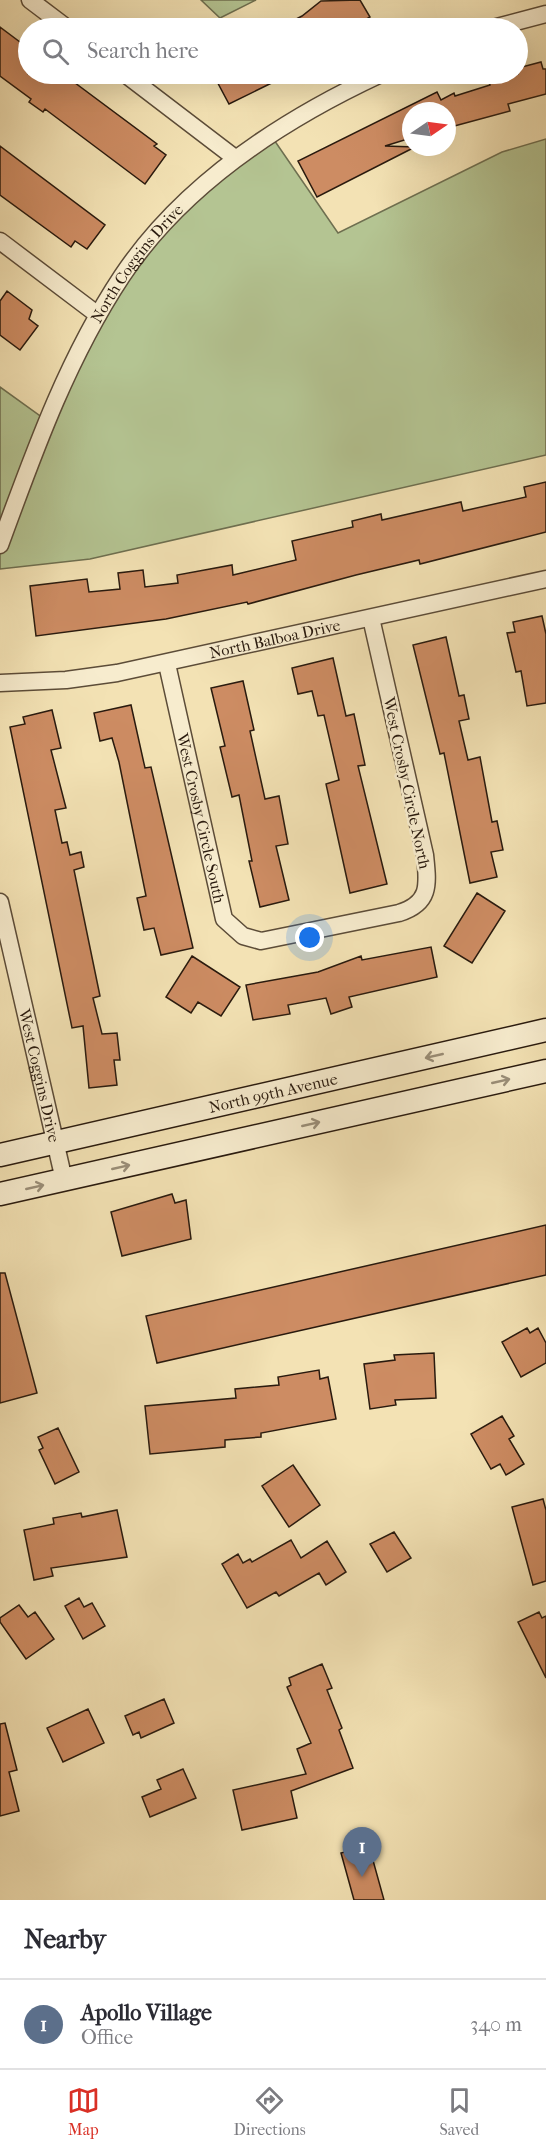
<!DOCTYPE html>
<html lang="en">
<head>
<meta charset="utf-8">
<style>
	:root { --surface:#fff; --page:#f2f2f3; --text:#2b2b33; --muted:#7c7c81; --line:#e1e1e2; --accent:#d93025 }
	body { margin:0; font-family:"IM FELL French Canon",serif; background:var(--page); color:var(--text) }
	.compass { position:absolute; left:402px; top:102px; width:54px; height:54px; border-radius:50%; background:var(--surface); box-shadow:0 6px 24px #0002; rotate:77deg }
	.you { position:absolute; left:310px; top:938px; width:21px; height:21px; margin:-15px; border:4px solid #fff; border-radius:50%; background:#1a73e8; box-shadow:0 0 0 9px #1a73e833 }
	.badge { display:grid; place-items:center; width:39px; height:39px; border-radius:50%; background:var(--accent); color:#fff; font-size:20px; font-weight:700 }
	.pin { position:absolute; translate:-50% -50px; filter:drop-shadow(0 2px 3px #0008) }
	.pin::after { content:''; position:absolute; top:32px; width:21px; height:18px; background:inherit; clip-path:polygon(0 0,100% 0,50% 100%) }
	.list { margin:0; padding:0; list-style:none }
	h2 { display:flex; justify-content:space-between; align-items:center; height:78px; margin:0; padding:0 24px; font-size:26px }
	h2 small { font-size:20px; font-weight:400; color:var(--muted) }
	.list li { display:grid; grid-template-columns:39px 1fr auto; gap:18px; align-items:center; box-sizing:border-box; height:90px; padding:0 24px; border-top:2px solid var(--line) }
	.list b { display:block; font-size:22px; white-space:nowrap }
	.list p { margin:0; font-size:20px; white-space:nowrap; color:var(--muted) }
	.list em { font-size:20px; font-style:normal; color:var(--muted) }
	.icon { flex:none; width:33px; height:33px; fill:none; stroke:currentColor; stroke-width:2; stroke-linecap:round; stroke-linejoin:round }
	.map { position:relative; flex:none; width:546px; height:1900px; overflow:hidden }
	.search { position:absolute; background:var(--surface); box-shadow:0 6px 24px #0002; left:18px; right:18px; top:18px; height:66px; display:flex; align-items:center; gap:15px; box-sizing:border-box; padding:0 21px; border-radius:33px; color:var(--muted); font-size:22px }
	.sheet { height:168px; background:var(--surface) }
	nav { display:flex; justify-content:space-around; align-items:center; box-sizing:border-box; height:84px; border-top:2px solid var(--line); background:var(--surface); font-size:16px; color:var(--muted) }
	nav a { display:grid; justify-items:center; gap:3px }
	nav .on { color:var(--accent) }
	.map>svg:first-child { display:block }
</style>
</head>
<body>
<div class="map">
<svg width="546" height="1900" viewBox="0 0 546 1900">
	<rect width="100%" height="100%" fill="#f3e2b4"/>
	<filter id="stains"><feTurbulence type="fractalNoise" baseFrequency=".00333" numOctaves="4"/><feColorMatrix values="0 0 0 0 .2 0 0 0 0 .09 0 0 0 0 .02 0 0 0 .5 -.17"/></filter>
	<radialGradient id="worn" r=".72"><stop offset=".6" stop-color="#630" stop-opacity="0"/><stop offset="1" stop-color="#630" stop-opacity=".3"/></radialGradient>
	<path fill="#b4c492" stroke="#6e6f50" stroke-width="1.5" d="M201 0H256L220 18Z
		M270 134 338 233 502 152 546 139V455L90 559 0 569V387L46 420 71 364 154 236Z"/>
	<path fill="#cd8c63" stroke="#291a0e" stroke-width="1.5" d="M360 0 370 17 351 28H279L302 16 321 1Z
		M0 27 28 48V74H63L157 144 154 146 166 155 145 184 45 109 43 112 29 102 31 99 0 76Z
		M541 62 543 69H546V94L508 104 510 111 447 128V111H411V138L385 146 415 147 317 197 298 161 437 92 441 100 454 93 455 96 490 85 488 77 518 74V68Z
		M213 74H290L229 104Z
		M0 146 105 225 87 249 75 241 71 247 0 195Z
		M7 291 32 310 29 319 38 326 20 350 0 335V301Z
		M546 482V532L420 564 419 560 356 575 248 604 247 602 166 619 36 636 30 586 87 579 89 592 120 589 118 573 143 570 145 587 178 583 177 575 232 565 233 575 296 560 292 541 353 527 352 521 381 514 382 520 461 502 463 511 526 497 524 487Z
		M542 616 546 634V703L527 706 521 671 516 672 507 633 515 632 513 622Z
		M446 637 459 696 464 695 469 719 459 721 468 760 480 757 492 822 497 821 503 850 491 852 497 877 470 883 444 753 440 754 413 645Z
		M333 658 346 716 354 714 365 765 358 766 387 884 350 893 326 784 339 780 324 715 318 716 312 691 298 694 292 668Z
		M243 681 254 730 250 731 265 799 279 796 288 844 276 846 289 900 260 907 249 861H252L239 795 232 797 220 747 225 746 211 688Z
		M131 705 145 768 151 767 193 948 161 955 154 928 144 930 137 898 146 896 119 762 112 738 100 741 94 713Z
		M52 710 61 748 51 750 66 808 55 810 62 843 67 842 70 855 81 852 84 867 74 870 100 996 93 998 102 1034 117 1033 120 1060H114L117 1085 89 1088 83 1026 72 1028 10 727 25 724 23 717Z
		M477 893 505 911 472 963 444 946Z
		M431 947 437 977 349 997 352 1007 331 1014 326 998 288 1005 290 1014 253 1020 246 985 318 972 361 956 362 960Z
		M192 956 240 987 221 1016 198 1002 191 1013 166 997Z
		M172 1194 175 1203 186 1200 191 1239 122 1256 111 1212Z
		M546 1225V1275L157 1363 146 1316Z
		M0 1273H5L37 1393 0 1403Z
		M527 1328 530 1333 538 1328 546 1343V1363L521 1377 502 1342Z
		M434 1353 436 1398 395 1400 396 1405 370 1409 364 1364 395 1360 394 1355Z
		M319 1370 320 1379 328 1377 336 1419 261 1433V1437L225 1440V1447L150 1454 145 1406 236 1398 235 1389 279 1385 278 1377Z
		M502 1416 514 1436 509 1439 524 1464 506 1475 500 1464 491 1469 471 1434Z
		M58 1428 79 1472 55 1484 39 1450 43 1448 38 1437Z
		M293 1465 320 1505 289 1527 262 1486Z
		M543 1499 546 1510V1581L533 1585 512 1507Z
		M117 1510 127 1557 51 1568 53 1576 34 1580 24 1530 54 1524 53 1518 81 1513 82 1517Z
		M394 1532 411 1558 387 1572 370 1544Z
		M291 1540 301 1558 327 1541 346 1572 326 1585 319 1573 279 1596 276 1592 247 1608 222 1564 238 1554 243 1563 250 1559 252 1562Z
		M79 1598 84 1607 92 1603 105 1626 83 1639 65 1606Z
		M19 1605 28 1617 35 1612 54 1639 26 1659 0 1622V1618Z
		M539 1612 542 1618 546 1616V1678L518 1622Z
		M322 1664 332 1688 327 1690 342 1728 339 1730 353 1768 291 1791 297 1818 242 1830 233 1790 306 1774 297 1749 311 1743 287 1687 291 1685 289 1678Z
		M164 1699 174 1723 141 1738 139 1732 133 1735 125 1716Z
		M88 1709 104 1743 63 1762 47 1728Z
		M5 1723 17 1770 9 1772 19 1811 0 1816V1724Z
		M183 1769 196 1798 150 1817 142 1797 161 1789 157 1780Z
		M369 1846 384 1900H354L341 1853Z"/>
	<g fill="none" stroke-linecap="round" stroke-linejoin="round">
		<defs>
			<g id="street">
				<path d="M30 0 67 28"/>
				<path d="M493 28 546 14"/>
				<path d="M125 74 235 158"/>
				<path d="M0 241 98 315"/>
				<path id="s1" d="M0 545C34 452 67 359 122 276 184 183 282 120 381 74"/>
				<path id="s2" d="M167 664 224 919 243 936 261 941 399 913C431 903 428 884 425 855L371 618"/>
				<path id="s3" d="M0 683 66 680 117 673 546 579"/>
				<path id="s4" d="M0 902 64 1180"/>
			</g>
			<g id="secondary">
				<path id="s5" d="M0 1155 546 1030"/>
				<path d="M0 1194 546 1071"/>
			</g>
		</defs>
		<use href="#street" stroke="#5c4c38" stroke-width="19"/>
		<use href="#secondary" stroke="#291a0e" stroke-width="25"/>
		<use href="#street" stroke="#f7ecce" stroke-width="16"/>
		<use href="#secondary" stroke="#f7ecce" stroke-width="22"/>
	</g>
	<defs><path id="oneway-shaft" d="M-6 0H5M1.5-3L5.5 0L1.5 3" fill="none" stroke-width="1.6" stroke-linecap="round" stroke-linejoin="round" transform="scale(1.5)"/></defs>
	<g stroke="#9a8e78">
		<use href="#oneway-shaft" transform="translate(434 1056) rotate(167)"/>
		<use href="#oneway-shaft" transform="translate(501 1081) rotate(-13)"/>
		<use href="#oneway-shaft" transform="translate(311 1124) rotate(-13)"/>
		<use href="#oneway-shaft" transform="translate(121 1167) rotate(-13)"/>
		<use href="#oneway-shaft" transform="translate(35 1187) rotate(-13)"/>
	</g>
	<g text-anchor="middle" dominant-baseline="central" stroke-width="5" stroke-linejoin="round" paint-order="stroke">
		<g font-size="16" fill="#291a0e" stroke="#f7ecce">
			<text stroke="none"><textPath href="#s1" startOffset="315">North Coggins Drive</textPath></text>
			<text stroke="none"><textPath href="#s3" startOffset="279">North Balboa Drive</textPath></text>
			<text transform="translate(407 783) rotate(78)">West Crosby Circle North</text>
			<text stroke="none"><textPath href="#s2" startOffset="158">West Crosby Circle South</textPath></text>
			<text stroke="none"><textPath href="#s4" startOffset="178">West Coggins Drive</textPath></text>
			<text stroke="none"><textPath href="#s5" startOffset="280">North 99th Avenue</textPath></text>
		</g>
	</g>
	<rect width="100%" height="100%" filter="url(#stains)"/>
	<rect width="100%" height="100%" fill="url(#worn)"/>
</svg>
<svg class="compass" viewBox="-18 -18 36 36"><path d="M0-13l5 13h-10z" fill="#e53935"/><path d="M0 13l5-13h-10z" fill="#7c7c81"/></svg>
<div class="you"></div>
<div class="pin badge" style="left:362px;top:1877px;background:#5c6f8a">1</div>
<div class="search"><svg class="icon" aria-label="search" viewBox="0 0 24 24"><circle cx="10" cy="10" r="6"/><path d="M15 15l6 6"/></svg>Search here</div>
</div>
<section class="sheet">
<h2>Nearby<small></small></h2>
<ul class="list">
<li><span class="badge" style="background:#5c6f8a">1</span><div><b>Apollo Village</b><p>Office</p></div><em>340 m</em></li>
</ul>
</section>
<nav>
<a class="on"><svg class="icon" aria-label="map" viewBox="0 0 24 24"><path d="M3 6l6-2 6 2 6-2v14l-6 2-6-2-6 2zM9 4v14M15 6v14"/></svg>Map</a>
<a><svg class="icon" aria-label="directions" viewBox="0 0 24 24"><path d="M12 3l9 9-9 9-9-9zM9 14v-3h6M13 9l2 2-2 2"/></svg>Directions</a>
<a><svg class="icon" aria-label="saved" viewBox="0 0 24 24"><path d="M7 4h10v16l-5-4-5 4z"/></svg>Saved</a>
</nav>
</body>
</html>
